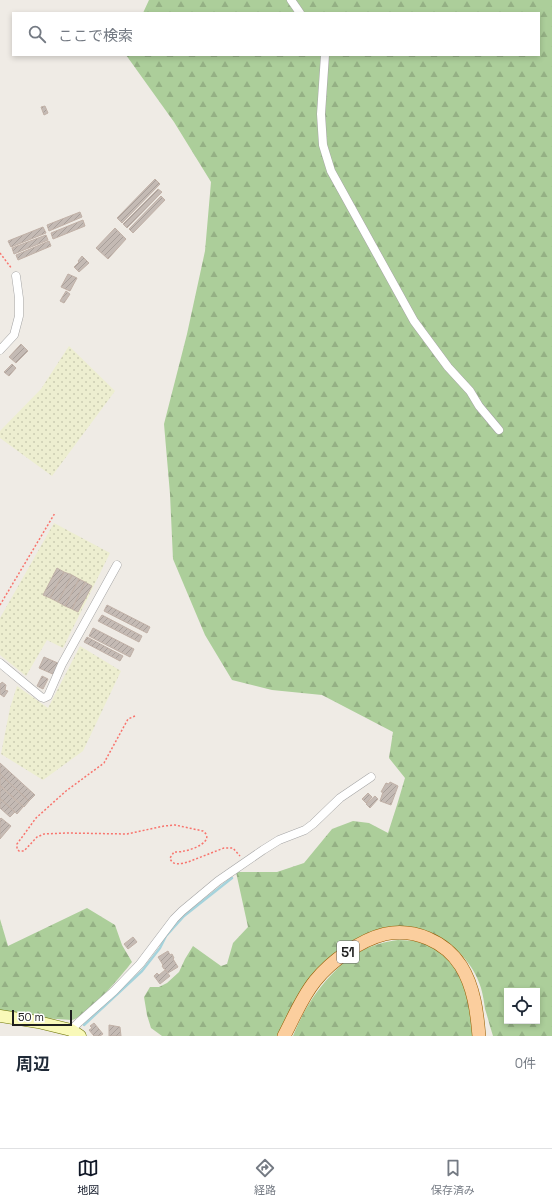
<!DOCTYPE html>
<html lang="ja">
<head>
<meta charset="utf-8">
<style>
	:root { --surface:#fff; --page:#f2f2f3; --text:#1f2937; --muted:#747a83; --line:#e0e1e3; --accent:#111827 }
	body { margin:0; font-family:"Space Grotesk","Noto Sans JP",sans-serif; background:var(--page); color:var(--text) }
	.controls { position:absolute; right:12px; bottom:12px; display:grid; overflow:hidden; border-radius:0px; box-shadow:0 2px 6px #0003 }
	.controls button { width:36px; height:36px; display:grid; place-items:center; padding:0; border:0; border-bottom:1px solid var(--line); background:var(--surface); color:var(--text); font:20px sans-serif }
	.scale { position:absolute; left:12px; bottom:10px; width:60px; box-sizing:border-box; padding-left:4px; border:2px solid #1e1e1e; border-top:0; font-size:11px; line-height:14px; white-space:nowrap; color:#1e1e1e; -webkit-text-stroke:3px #fff; paint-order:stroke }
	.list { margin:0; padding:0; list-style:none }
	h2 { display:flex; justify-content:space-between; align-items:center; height:52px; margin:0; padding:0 16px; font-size:17px }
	h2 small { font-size:13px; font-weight:400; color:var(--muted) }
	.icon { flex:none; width:22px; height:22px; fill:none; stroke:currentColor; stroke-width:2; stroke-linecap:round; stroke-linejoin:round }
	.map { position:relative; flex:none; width:552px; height:1036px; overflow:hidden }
	.search { position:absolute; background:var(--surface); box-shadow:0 2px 6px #0003; left:12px; right:12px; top:12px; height:44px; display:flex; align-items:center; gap:10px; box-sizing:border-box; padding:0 14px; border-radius:0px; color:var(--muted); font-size:15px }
	.sheet { height:112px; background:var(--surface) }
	nav { display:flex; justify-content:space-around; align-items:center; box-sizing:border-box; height:56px; border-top:1px solid var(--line); background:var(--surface); font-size:11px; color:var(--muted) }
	nav a { display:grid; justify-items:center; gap:2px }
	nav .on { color:var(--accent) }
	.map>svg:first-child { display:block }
</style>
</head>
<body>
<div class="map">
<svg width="552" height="1036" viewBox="0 0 552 1036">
	<defs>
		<pattern id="farmland-dots" width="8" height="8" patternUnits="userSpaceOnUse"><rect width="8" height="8" fill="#edeed0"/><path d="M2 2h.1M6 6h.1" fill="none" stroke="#cbccb2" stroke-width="1.8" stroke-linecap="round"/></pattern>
		<pattern id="forest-firs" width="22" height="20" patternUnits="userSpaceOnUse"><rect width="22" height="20" fill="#acce9a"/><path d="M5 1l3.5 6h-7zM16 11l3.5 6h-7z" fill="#94b084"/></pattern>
		<pattern id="building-hatch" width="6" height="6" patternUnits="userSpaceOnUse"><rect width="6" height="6" fill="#c4bab4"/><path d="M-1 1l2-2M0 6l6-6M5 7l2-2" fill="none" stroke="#a89f9a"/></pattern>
	</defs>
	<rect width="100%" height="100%" fill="#efebe5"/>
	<path fill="url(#farmland-dots)" d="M69 346 115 391 52 476 0 438V431L41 389Z
		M54 523 110 553 63 648 47 640 26 676 0 655V618Z
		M80 646 121 671 83 751 43 780 1 754 10 708 17 686 48 708Z"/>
	<path fill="url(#forest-firs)" fill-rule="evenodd" d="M149 0H552V1036H493C490 1027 488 1018 485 1009 484 1002 483 995 481 988 473 962 453 943 430 932L343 948 279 1036H162L151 1028 147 1015 144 997 150 987H159L167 983 179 972 185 959 193 946 221 966 227 964 233 943 248 927 236 872H277L304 863 332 829 353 821 369 823 388 833 397 805 405 778 389 758 393 732 322 695 272 690 232 680 205 635 173 559 170 494 164 424 187 334 205 251 211 182 174 122 126 55H539V13H143ZM507 991H537V1021H507Z
		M87 908 115 925 122 945 132 962C121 976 88 1016 72 1020L42 1018 0 1010V919L8 946Z
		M398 940 417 941 435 948 449 961 460 975 467 992 472 1017 474 1036H293C304 1009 316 990 337 969 343 963 351 955 359 952 372 945 384 942 398 940Z"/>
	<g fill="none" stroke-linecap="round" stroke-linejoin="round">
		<path stroke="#a5d3dc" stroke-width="2.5" d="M84 1025 142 971 160 948 166 936 184 916 232 878"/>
	</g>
	<path fill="url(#building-hatch)" stroke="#c1b1a7" d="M45 106 48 113 44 115 41 107Z
		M155 179 160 184 122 223 117 218Z
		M158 189 162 192 127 228 123 224Z
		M161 196 165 200 133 233 129 229Z
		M80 212 82 217 49 231 47 225Z
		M83 220 85 226 53 239 51 233Z
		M43 227 46 233 11 247 8 241Z
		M115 228 126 239 108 259 96 248Z
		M46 235 48 240 14 254 12 248Z
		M49 241 51 246 18 260 16 255Z
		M82 256 89 263 79 272 74 267 79 262 78 261Z
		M68 274 77 278 70 291 61 287Z
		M66 291 70 294 64 303 60 301Z
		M21 344 28 351 16 363 9 357Z
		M12 364 16 368 9 376 4 372Z
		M57 568 64 572 50 598 43 595Z
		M64 572 72 575 58 602 50 598Z
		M72 575 79 579 65 606 58 602Z
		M79 579 85 582 72 609 65 606Z
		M85 582 92 586 78 612 72 609Z
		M107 605 150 627 147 633 104 611Z
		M102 615 142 636 139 642 98 621Z
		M93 628 134 649 130 657 89 636Z
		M87 637 123 656 120 661 84 642Z
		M44 657 60 664 55 675 39 668Z
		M42 676 48 679 43 689 37 686Z
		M2 682 6 685 5 690 8 691 4 697 0 694V683L1 684Z
		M0 763 35 795 29 801 0 774Z
		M0 774 29 801 24 807 0 785Z
		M390 782 398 786 391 805 380 801 383 792H381L386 783 389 784Z
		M0 786 23 807 17 814 0 798Z
		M368 793 372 797 366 803 362 799Z
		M375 796 378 799 370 808 366 804Z
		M0 799 15 812 10 817 0 808Z
		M1 818 11 826 0 839V819Z
		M133 937 137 942 128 949 124 944Z
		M168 951 170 955 172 954 174 958 173 959 178 967 168 973 165 969H164L162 966 163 965 158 957Z
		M165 970 170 976 160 984 154 976 157 973 159 975Z
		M94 1023 103 1034 100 1036H94L89 1030 92 1028 90 1026Z
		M109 1025 120 1027 121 1036H109Z"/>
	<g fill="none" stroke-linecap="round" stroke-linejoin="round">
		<defs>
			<path id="street" d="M291 0 300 13
				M325 55 321 114 323 145 331 171 414 321 448 367 470 391 479 406 499 430
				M0 350 14 335 19 316V298L16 276
				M0 663 41 697 44 698 48 696 62 664 117 565
				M71 1030 79 1022 114 991 140 964 174 919 182 911 218 881 263 850 279 840 305 830 313 824 340 798 371 777"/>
			<path id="secondary" d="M0 1016 38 1022 71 1030 80 1036"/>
			<path id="primary" d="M284 1036C294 1017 302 997 315 981 331 961 360 940 385 934 414 928 445 941 461 966 474 987 477 1012 479 1036"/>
		</defs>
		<use href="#street" stroke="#a5a5a5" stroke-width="9"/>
		<use href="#secondary" stroke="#6e7506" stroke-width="13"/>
		<use href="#primary" stroke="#975e02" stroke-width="14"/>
		<path stroke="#f8746d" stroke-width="1.5" stroke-dasharray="2 2" stroke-linecap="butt" d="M0 253 12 269
			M0 605 55 513
			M135 716 128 719 104 763 66 791 36 818 17 844V849L19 851H24L37 837 44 834 67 833 127 834 164 826 175 825 203 831C216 841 192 850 184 851 181 852 177 852 174 852L170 858C172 866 181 864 188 862L224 848H233L240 856"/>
		<use href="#street" stroke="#fff" stroke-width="8"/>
		<use href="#secondary" stroke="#f9f9b9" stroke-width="12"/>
		<use href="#primary" stroke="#fbce9e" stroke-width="13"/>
	</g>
	<g text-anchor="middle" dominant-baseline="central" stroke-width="3" stroke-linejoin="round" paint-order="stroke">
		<rect fill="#fff" stroke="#626262" stroke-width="1" x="337" y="941" width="22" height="22" rx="3"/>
		<g font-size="13" font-weight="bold" fill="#1e1e1e">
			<text x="348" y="952">51</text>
		</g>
	</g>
</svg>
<div class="controls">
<button><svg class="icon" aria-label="locate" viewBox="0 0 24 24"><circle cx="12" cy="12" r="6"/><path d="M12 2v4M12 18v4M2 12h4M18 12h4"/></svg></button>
</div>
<div class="scale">50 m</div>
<div class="search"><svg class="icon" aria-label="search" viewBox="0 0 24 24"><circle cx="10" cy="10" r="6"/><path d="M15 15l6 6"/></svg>ここで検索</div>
</div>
<section class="sheet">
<h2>周辺<small>0件</small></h2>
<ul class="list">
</ul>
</section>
<nav>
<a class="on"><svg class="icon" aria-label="map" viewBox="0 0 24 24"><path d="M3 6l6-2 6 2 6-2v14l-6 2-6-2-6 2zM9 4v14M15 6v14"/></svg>地図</a>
<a><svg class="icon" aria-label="directions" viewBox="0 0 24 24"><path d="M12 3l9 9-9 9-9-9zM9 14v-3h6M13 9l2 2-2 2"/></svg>経路</a>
<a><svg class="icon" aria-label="saved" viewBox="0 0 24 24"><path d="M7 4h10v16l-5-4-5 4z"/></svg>保存済み</a>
</nav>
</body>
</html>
